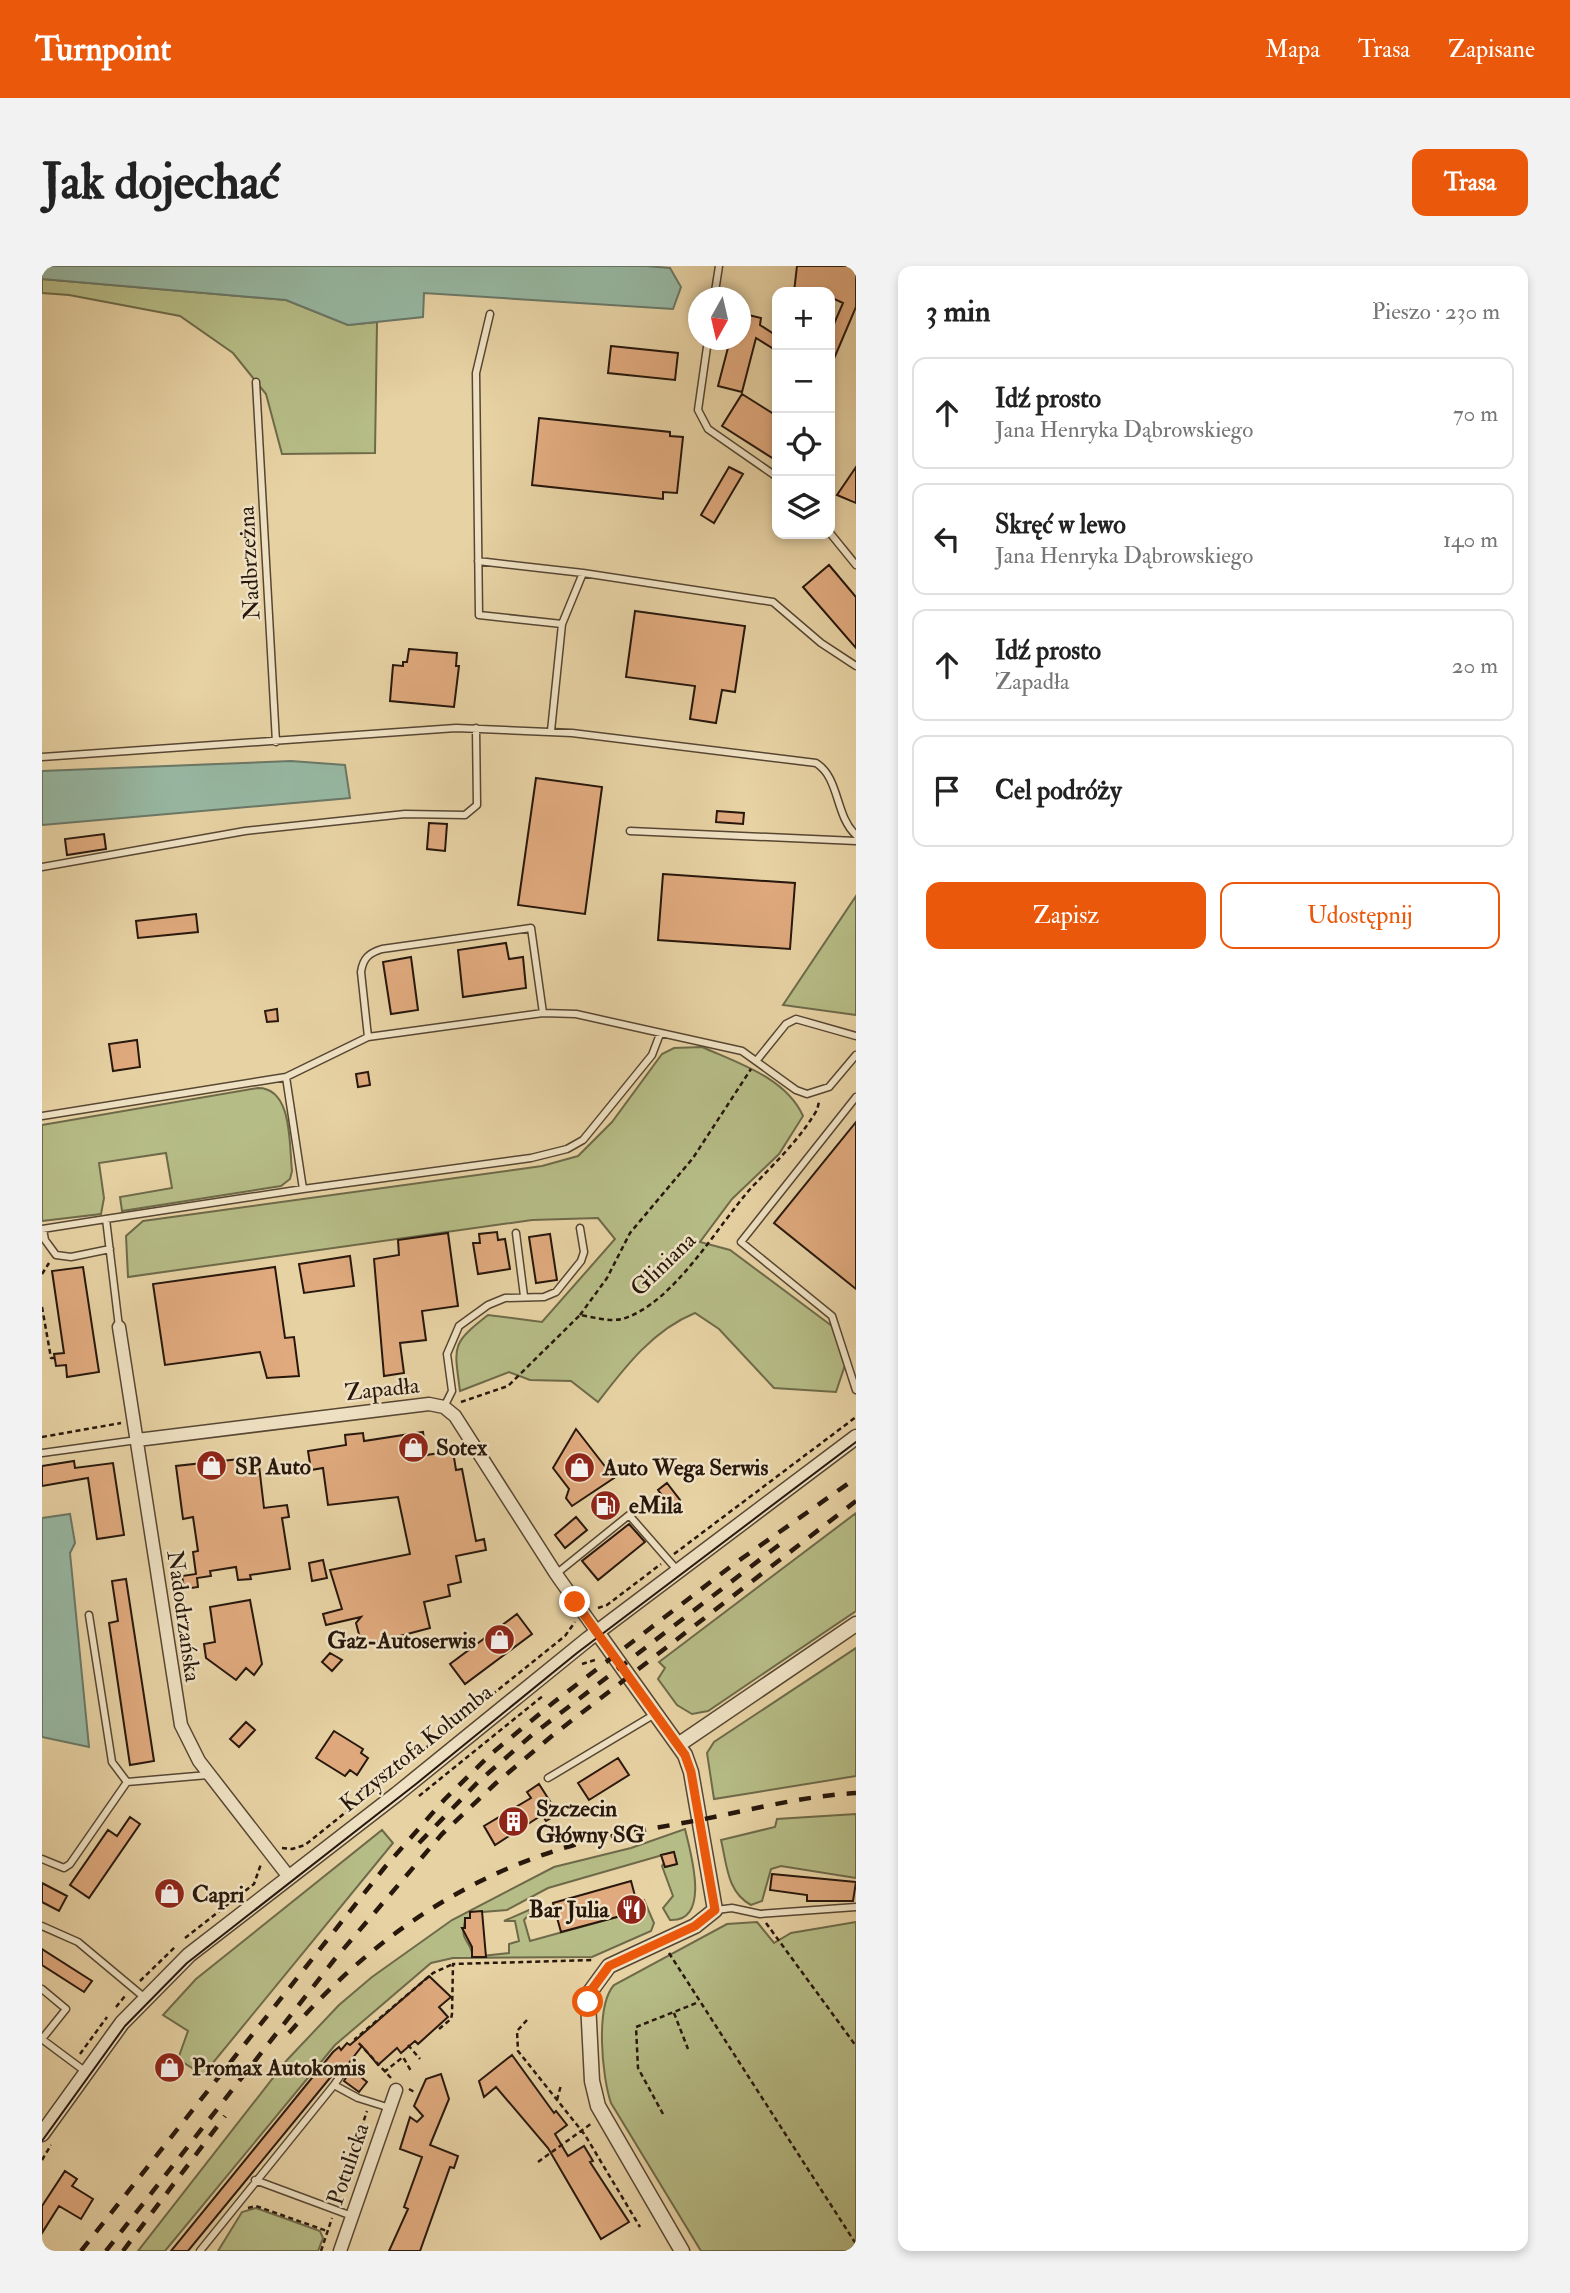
<!DOCTYPE html>
<html lang="pl">
<head>
<meta charset="utf-8">
<style>
	:root { --surface:#fff; --page:#f2f2f2; --text:#222; --muted:#767676; --line:#e0e0e0; --accent:#ea580c }
	body { margin:0; font-family:"IM FELL Double Pica",serif; background:var(--page); color:var(--text) }
	.controls { position:absolute; right:21px; top:21px; display:grid; overflow:hidden; border-radius:14px; box-shadow:0 4px 10px #0003 }
	.controls button { width:63px; height:63px; display:grid; place-items:center; padding:0; border:0; border-bottom:2px solid var(--line); background:var(--surface); color:var(--text); font:35px sans-serif }
	.compass { position:absolute; left:646px; top:21px; width:63px; height:63px; border-radius:50%; background:var(--surface); box-shadow:0 4px 10px #0003; rotate:188deg }
	.stop { position:absolute; width:21px; height:21px; margin:-16px; border:5px solid #ea580c; border-radius:50%; background:#fff }
	.stop.end { background:#ea580c; border-color:#fff; box-shadow:0 2px 7px #0008 }
	.list { margin:0; padding:0; list-style:none }
	h2 { display:flex; justify-content:space-between; align-items:center; height:91px; margin:0; padding:0 28px; font-size:30px }
	h2 small { font-size:23px; font-weight:400; color:var(--muted) }
	.list li { display:grid; grid-template-columns:46px 1fr auto; gap:21px; align-items:center; box-sizing:border-box; height:112px; margin:0 14px 14px; padding:0 14px; border:2px solid var(--line); border-radius:14px }
	.list b { display:block; font-size:26px; white-space:nowrap }
	.list p { margin:0; font-size:23px; white-space:nowrap; color:var(--muted) }
	.list em { font-size:23px; font-style:normal; color:var(--muted) }
	.actions { display:flex; gap:14px; padding:21px 28px }
	.actions a { flex:1; padding:16px 0; border:2px solid var(--accent); border-radius:14px; text-align:center; font-size:24px; color:var(--accent) }
	.actions .main { background:var(--accent); color:#fff }
	.icon { flex:none; width:38px; height:38px; fill:none; stroke:currentColor; stroke-width:2; stroke-linecap:round; stroke-linejoin:round }
	.map { position:relative; flex:none; width:814px; height:1985px; overflow:hidden; border-radius:14px }
	header { display:flex; align-items:center; gap:42px; box-sizing:border-box; height:98px; padding:0 35px; background:var(--accent); color:#fff }
	header strong { font-size:33px }
	nav { display:flex; gap:38px; margin-inline-start:auto; font-size:24px }
	.intro { display:flex; align-items:center; justify-content:space-between; box-sizing:border-box; height:168px; padding:0 42px }
	h1 { margin:0; font-size:49px }
	.button { padding:18px 32px; border-radius:14px; background:var(--accent); color:#fff; font-size:24px; font-weight:700 }
	main { display:flex; gap:42px; padding:0 42px }
	aside { flex:1; background:var(--surface); border-radius:14px; box-shadow:0 4px 10px #0003 }
	.map>svg:first-child { display:block }
</style>
</head>
<body>
<header>
<strong>Turnpoint</strong>
<nav><a>Mapa</a><a>Trasa</a><a>Zapisane</a></nav>
</header>
<div class="intro"><h1>Jak dojechać</h1><a class="button">Trasa</a></div>
<main>
<div class="map">
<svg width="814" height="1985" viewBox="0 0 814 1985">
	<rect width="100%" height="100%" fill="#e7d2a4"/>
	<filter id="stains"><feTurbulence type="fractalNoise" baseFrequency=".00286" numOctaves="4"/><feColorMatrix values="0 0 0 0 .2 0 0 0 0 .09 0 0 0 0 .02 0 0 0 .5 -.17"/></filter>
	<radialGradient id="worn" r=".72"><stop offset=".6" stop-color="#630" stop-opacity="0"/><stop offset="1" stop-color="#630" stop-opacity=".3"/></radialGradient>
	<path fill="#b6bc86" stroke="#6e6a49" stroke-width="2" d="M0 13 244 34 306 59 335 56 333 187 240 188 224 128 191 87 138 50 27 29 0 27Z
		M814 630V749L741 739Z
		M660 781C696 797 744 812 761 850L737 888 690 933 658 976 688 984 790 1060 803 1099 794 1126 732 1122 677 1063 653 1047C611 1064 583 1101 556 1136L529 1115 488 1114 467 1106 418 1125C412 1079 409 1078 446 1049L500 1056 573 973 556 952 490 954 86 1011 84 970 101 955 500 900 536 890 570 856 620 788 632 782Z
		M216 822C251 822 247 879 250 905L248 913 239 920 80 945 78 931 130 922 124 887 57 897 62 932 59 948 0 955V859Z
		M814 1247V1345L666 1445 650 1448 635 1439 616 1413 623 1402 617 1396Z
		M814 1382V1510L672 1533 665 1487 672 1476Z
		M814 1548V1612L739 1600 729 1603 720 1635 709 1639C685 1626 685 1599 679 1574L733 1561 735 1553Z
		M643 1563C648 1585 670 1656 628 1654L621 1642 631 1630 620 1600 622 1597 623 1601 635 1598 631 1586 506 1622 465 1644 428 1647V1652L423 1653C423 1660 420 1662 422 1670 426 1680 429 1678 431 1691L467 1687V1678L477 1675 473 1655H462L487 1644H491L482 1654 488 1675 597 1645 595 1636 602 1634 612 1657 609 1665 550 1691 411 1692 389 1697 293 1779 123 1985H96L245 1794 297 1739 330 1711 410 1654 512 1601 589 1582Z
		M340 1564 351 1577 161 1809 136 1793 146 1765 121 1749 154 1713Z
		M715 1656 732 1677 749 1667 814 1656V1985H659L569 1837C560 1811 553 1740 572 1719L685 1658Z
		M214 1942 278 1965 281 1972 276 1985H176L200 1946Z"/>
	<path fill="#97b8a3" stroke="#6a7867" stroke-width="2" d="M0 0H604L628 2 639 21 631 43 382 27 381 51 306 59 244 34 0 13Z
		M249 495 303 499 308 532 0 559V505Z
		M28 1248 33 1277 28 1287 47 1481 0 1471V1252Z"/>
	<path fill="#e0aa7e" stroke="#27170c" stroke-width="2" d="M755 0H814V41L788 102V67L801 37 788 31V26H752Z
		M698 47 719 52 718 59 735 70V85L714 72 700 126 676 120 688 74H698Z
		M569 80 636 87 633 114 566 107Z
		M700 128 735 150V195L680 160Z
		M497 152 628 166V170L641 171 635 227 621 226V233L490 219Z
		M687 201 701 208 672 257 659 249Z
		M814 201V237L795 229Z
		M787 299 814 331V382L761 321Z
		M593 345 703 360 693 426 680 424 674 457 648 453 653 420 584 411Z
		M367 383 415 387 414 400H417L412 441 348 435 351 399 361 400V396H365Z
		M494 512 560 521 543 648 476 639Z
		M675 545 702 547 701 558 674 556Z
		M387 557 405 558 403 585 385 583Z
		M62 568 64 583 25 589 23 573Z
		M621 608 753 617 748 683 616 674Z
		M154 648 156 666 96 672 94 655Z
		M464 677 467 693 481 691 484 722 421 731 416 684Z
		M369 691 376 744 349 748 341 696Z
		M235 743 236 755 225 756 223 745Z
		M95 774 98 801 71 805 67 778Z
		M326 806 328 819 316 821 314 808Z
		M814 856V1023L732 957Z
		M455 966 456 974 463 973 468 1003 436 1008 431 977H438L437 968Z
		M406 967 416 1040 380 1045 384 1074 358 1077 362 1107 342 1110 332 993 357 989 356 974Z
		M508 968 515 1014 494 1017 487 971Z
		M308 990 312 1020 262 1027 257 998Z
		M41 1001 57 1106 25 1111 24 1099 14 1100 12 1088 22 1087 10 1005Z
		M233 1001 243 1072 252 1071 257 1110 225 1112 218 1086 123 1099 111 1018Z
		M534 1163 572 1212 530 1240 524 1232 527 1223 511 1202Z
		M381 1166 384 1189 411 1185 414 1204 420 1203 434 1275 442 1273 444 1284 414 1290 419 1316 406 1319 408 1330 382 1336 388 1362 320 1380 314 1357 319 1351 284 1359 281 1348 300 1343 288 1304 368 1288 356 1231 286 1239 281 1202 269 1204 266 1185 304 1179 303 1169 321 1167 322 1175Z
		M216 1191 222 1242 245 1239 247 1251 240 1252 248 1303 208 1309 209 1313 196 1314 194 1301 168 1305 169 1310 155 1312 156 1321 142 1323 140 1310 154 1308 151 1286 156 1285 151 1251 141 1253 134 1200Z
		M32 1195 33 1202 71 1197 82 1269 55 1273 46 1212 0 1220V1200Z
		M625 1217 638 1234 630 1242 616 1224Z
		M534 1251 545 1264 523 1282 513 1269Z
		M587 1258 603 1276 556 1314 540 1295Z
		M281 1294 285 1312 270 1315 267 1297Z
		M84 1313 112 1495 88 1499 67 1357 76 1355 70 1315Z
		M208 1334 220 1398 212 1409 204 1402 194 1414 164 1392 162 1378 173 1376 168 1341Z
		M475 1348 490 1368 423 1418 408 1398Z
		M288 1387 300 1394 290 1405 280 1396Z
		M204 1456 213 1464 197 1481 188 1473Z
		M292 1465 321 1483 319 1487 326 1492 315 1509 308 1504 303 1510 274 1492Z
		M576 1492 587 1509 547 1534 536 1517Z
		M497 1518 516 1548 504 1555 500 1549 453 1579 442 1560 489 1532 485 1526Z
		M88 1551 98 1558 47 1632 28 1619 66 1564 75 1570Z
		M632 1586 635 1598 623 1601 619 1589Z
		M730 1608 814 1616 811 1635H765V1629L728 1624Z
		M589 1615 597 1645 519 1666 511 1637Z
		M0 1617 25 1630 17 1645 0 1636Z
		M440 1645 444 1691H430V1681L420 1662H423V1652H428V1646Z
		M0 1683 50 1715 42 1726 0 1699Z
		M387 1710 409 1731 397 1741 406 1751 376 1778 373 1775 359 1787 355 1782 336 1799 320 1780 306 1798H300L292 1807 146 1985H129L291 1786 297 1781 299 1784 305 1777 308 1779Z
		M470 1789 512 1847 514 1845 525 1859 513 1868 526 1890 542 1880 551 1895 548 1896 587 1956 559 1973 506 1882 454 1821 442 1831 437 1815Z
		M309 1803 325 1816 317 1826 302 1815Z
		M399 1808 407 1833 388 1879 416 1890 412 1902 408 1901 378 1985H347L366 1943 362 1941 380 1891 358 1883 368 1851 375 1856 381 1850 372 1840 384 1813Z
		M23 1905 35 1913 30 1920 51 1933 39 1953 17 1940 0 1967V1940Z"/>
	<g fill="none" stroke-linecap="round" stroke-linejoin="round">
		<defs>
			<path id="service" d="M672 32 677 0
				M448 48 434 107 437 349 520 358
				M666 74 656 144 666 163 735 211
				M214 116 234 476
				M788 267 814 299
				M436 295 541 307
				M509 465 520 358 541 307 731 336 779 377 814 400
				M0 491 414 462 530 467 774 497C798 512 793 550 814 569
				M588 565 814 575
				M0 601 203 565 363 548 423 549 435 539 434 462
				M501 747 489 662 340 683C327 687 321 692 319 706L326 771 501 747 534 748 700 785 754 824 765 828 787 821 814 789
				M715 794 744 758 754 753 814 770
				M814 831 699 976 790 1050 814 1124
				M0 850 244 811 326 771
				M261 923 489 892 525 883 541 874 610 789 618 768
				M0 963 64 953
				M1 963 3 974 14 989 29 991 68 983
				M474 967 482 1030
				M77 1061 64 953 261 923 244 811
				M402 1141 410 1125 405 1088 417 1060 446 1039 463 1032 502 1031 514 1026 539 995 542 986 538 962
				M0 1187 95 1174
				M514 1308 587 1249 636 1305
				M47 1349 70 1496 85 1516
				M506 1512 613 1448
				M0 1593 22 1602 28 1598 85 1516 166 1509
				M674 1644 690 1642 718 1648 814 1641
				M0 1660 36 1676 103 1732
				M0 1723 24 1743 0 1773
				M1 1774 44 1806
				M292 1819 303 1803
				M213 1914 310 1950
				M158 1985 292 1819 316 1832 348 1842"/>
			<path id="minor" d="M77 1061 139 1459 157 1495 247 1611
				M95 1174 387 1138 402 1141 413 1150 514 1308 555 1366
				M298 1985 354 1824"/>
			<path id="tertiary" d="M555 1366 643 1489 649 1506 673 1644 653 1660 567 1700 548 1726 546 1736 550 1815 556 1840 640 1985
				M636 1479 814 1358
				M0 1868 80 1757 147 1689 355 1528 546 1373 814 1171"/>
		</defs>
		<use href="#service" stroke="#574632" stroke-width="9"/>
		<use href="#minor" stroke="#574632" stroke-width="15"/>
		<use href="#tertiary" stroke="#574632" stroke-width="17"/>
		<path stroke="#27170c" stroke-width="2.5" stroke-dasharray="5 3.5" stroke-linecap="butt" d="M0 1008 7 997
			M0 1041 9 1092H12
			M538 1049 565 1012 588 967 651 892 709 803
			M419 1136 466 1120 538 1049C551 1051 568 1056 580 1053 632 1038 675 960 710 921 734 896 757 874 775 844L777 836
			M0 1171 79 1157
			M632 1288 814 1151
			M556 1342 565 1339 619 1298
			M540 1398 556 1393
			M377 1530 502 1429
			M240 1582 250 1583 263 1579 523 1370 533 1356
			M724 1657 814 1780
			M143 1672 212 1618 219 1598
			M627 1687 814 1978
			M98 1715 133 1681
			M74 1741 83 1730
			M632 1747 646 1783
			M485 1754 475 1765 476 1785 543 1869 598 1961
			M397 1763 409 1753 410 1748 411 1698 552 1694
			M366 1779 378 1793
			M38 1788 65 1751
			M342 1806 361 1791 369 1805
			M349 1812 313 1773 391 1707 411 1698
			M367 1823 374 1827
			M515 1834 519 1819
			M621 1848 596 1802 594 1761 657 1736
			M0 1894 9 1879
			M496 1896 550 1857
			M295 1935 325 1845
			M206 1942 214 1940 285 1965
			M279 1985 290 1952"/>
		<use href="#service" stroke="#efe2c4" stroke-width="6"/>
		<use href="#minor" stroke="#efe2c4" stroke-width="12"/>
		<use href="#tertiary" stroke="#efe2c4" stroke-width="14"/>
		<path stroke="#27170c" stroke-width="2" d="M0 1875 83 1760 145 1697 374 1518 535 1387 814 1176"/>
		<path stroke="#27170c" stroke-width="4.5" stroke-dasharray="12 12" stroke-linecap="butt" d="M377 1577 436 1516 490 1469 746 1272
			M247 1767C323 1678 419 1611 532 1579 573 1568 615 1562 657 1554 708 1544 761 1530 814 1527
			M39 1985 343 1601 403 1533 449 1488 512 1436 692 1298 814 1212
			M64 1985 292 1694 400 1568 454 1517 511 1469 814 1235
			M81 1985 183 1850"/>
	</g>
	<g fill="none" stroke-linecap="round" stroke-linejoin="round">
		<path stroke="#ea580c" stroke-width="9" d="M533 1336 643 1489 649 1506 673 1644 653 1660 567 1700 548 1726 546 1736"/>
	</g>
	<defs>
		<symbol id="shop-disc" viewBox="-11 -11 22 22"><circle r="9.5" fill="#8f2418" stroke="#efe2c4"/><path d="M-5-2.5h2.3a2.7 3.5 0 0 1 5.4 0H5L5.5 6h-11ZM-1.5-2.5h3a1.5 2.3 0 0 0-3 0Z" fill="#fff"/></symbol>
		<symbol id="fuel-disc" viewBox="-11 -11 22 22"><circle r="9.5" fill="#8f2418" stroke="#efe2c4"/><path d="M-5.5-6h7V0h2V4h1.3V-2.5L3-4.5l.8-.8L6-3V5H2.5V1h-1V6h-7ZM-4.2-4.7v3.2H.2V-4.7Z" fill="#fff"/></symbol>
		<symbol id="building-disc" viewBox="-11 -11 22 22"><circle r="9.5" fill="#8f2418" stroke="#efe2c4"/><path d="M-4-6H4V6H1V3H-1V6H-4ZM-2.5-4.3h1.7v1.8h-1.7ZM.8-4.3h1.7v1.8H.8ZM-2.5-1h1.7V.8h-1.7ZM.8-1h1.7V.8H.8Z" fill="#fff"/></symbol>
		<symbol id="restaurant-disc" viewBox="-11 -11 22 22"><circle r="9.5" fill="#8f2418" stroke="#efe2c4"/><path d="M-5-6h1v4h1v-4h1v4h1v-4h1v5L-1.5 .5V6h-2V.5L-5-1ZM5-6V6H3V1.5H1.5Q1.5-4 5-6Z" fill="#fff"/></symbol>
	</defs>
	<g fill-rule="evenodd">
		<use href="#shop-disc" x="354" y="1164" width="35" height="35"/>
		<use href="#shop-disc" x="152" y="1182" width="35" height="35"/>
		<use href="#shop-disc" x="520" y="1184" width="35" height="35"/>
		<use href="#fuel-disc" x="546" y="1222" width="35" height="35"/>
		<use href="#shop-disc" x="440" y="1356" width="35" height="35"/>
		<use href="#building-disc" x="454" y="1538" width="35" height="35"/>
		<use href="#shop-disc" x="110" y="1610" width="35" height="35"/>
		<use href="#restaurant-disc" x="572" y="1626" width="35" height="35"/>
		<use href="#shop-disc" x="110" y="1784" width="35" height="35"/>
	</g>
	<g text-anchor="middle" dominant-baseline="central" stroke-width="5" stroke-linejoin="round" paint-order="stroke">
		<g font-size="23" fill="#27170c" stroke="#efe2c4">
			<text transform="translate(207 297) rotate(-93)">Nadbrzeżna</text>
			<text transform="translate(621 998) rotate(-44)">Gliniana</text>
			<text transform="translate(340 1123) rotate(-6)">Zapadła</text>
			<text transform="translate(142 1350) rotate(82)">Nadodrzańska</text>
			<text transform="translate(374 1482) rotate(-39)">Krzysztofa Kolumba</text>
			<text transform="translate(306 1898) rotate(-71)">Potulicka</text>
		</g>
		<g font-size="23" font-weight="bold" fill="#27170c" stroke="#efe2c4" text-anchor="start">
			<text x="394" y="1181">Sotex</text>
			<text x="193" y="1200">SP Auto</text>
			<text x="561" y="1201">Auto Wega Serwis</text>
			<text x="587" y="1239">eMila</text>
			<text x="434" y="1374" text-anchor="end">Gaz-Autoserwis</text>
			<text x="494" y="1542">Szczecin<tspan x="494" dy="26">Główny SG</tspan></text>
			<text x="150" y="1628">Capri</text>
			<text x="567" y="1643" text-anchor="end">Bar Julia</text>
			<text x="150" y="1801">Promax Autokomis</text>
		</g>
	</g>
	<rect width="100%" height="100%" filter="url(#stains)"/>
	<rect width="100%" height="100%" fill="url(#worn)"/>
</svg>
<div class="controls">
<button>+</button>
<button>−</button>
<button><svg class="icon" aria-label="locate" viewBox="0 0 24 24"><circle cx="12" cy="12" r="6"/><path d="M12 2v4M12 18v4M2 12h4M18 12h4"/></svg></button>
<button><svg class="icon" aria-label="layers" viewBox="0 0 24 24"><path d="M12 4l9 5-9 5-9-5zM3 14l9 5 9-5"/></svg></button>
</div>
<svg class="compass" viewBox="-18 -18 36 36"><path d="M0-13l5 13h-10z" fill="#e53935"/><path d="M0 13l5-13h-10z" fill="#767676"/></svg>
<div class="stop" style="left:546px;top:1736px"></div>
<div class="stop end" style="left:533px;top:1336px"></div>
</div>
<aside>
<h2>3 min<small>Pieszo · 230 m</small></h2>
<ul class="list">
<li><svg class="icon" aria-label="ahead" viewBox="0 0 24 24"><path d="M12 20V5M6 11l6-6 6 6"/></svg><div><b>Idź prosto</b><p>Jana Henryka Dąbrowskiego</p></div><em>70 m</em></li>
<li><svg class="icon" aria-label="left" viewBox="0 0 24 24"><path d="M17 20v-9H6M10 6l-5 5 5 5"/></svg><div><b>Skręć w lewo</b><p>Jana Henryka Dąbrowskiego</p></div><em>140 m</em></li>
<li><svg class="icon" aria-label="ahead" viewBox="0 0 24 24"><path d="M12 20V5M6 11l6-6 6 6"/></svg><div><b>Idź prosto</b><p>Zapadła</p></div><em>20 m</em></li>
<li><svg class="icon" aria-label="arrive" viewBox="0 0 24 24"><path d="M6 21V4h12l-3 4 3 4H6"/></svg><div><b>Cel podróży</b></div></li>
</ul>
<div class="actions"><a class="main">Zapisz</a><a>Udostępnij</a></div>
</aside>
</main>
</body>
</html>
